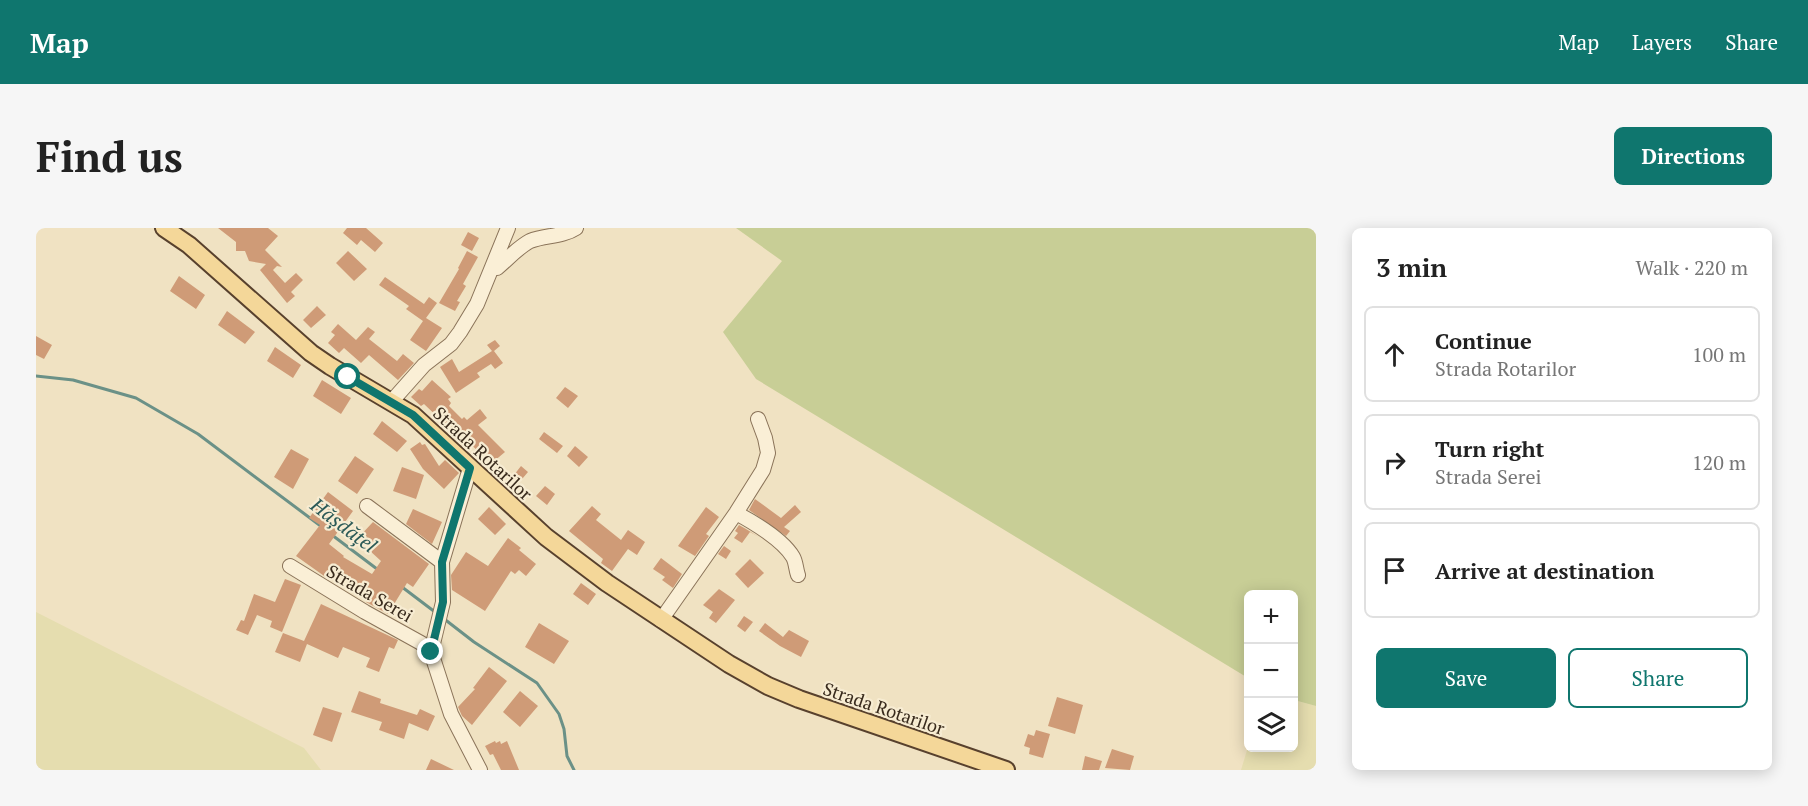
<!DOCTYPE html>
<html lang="en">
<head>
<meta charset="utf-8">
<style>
	:root { --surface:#fff; --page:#f6f6f6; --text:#222; --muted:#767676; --line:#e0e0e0; --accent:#0f766e }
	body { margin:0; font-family:"PT Serif",serif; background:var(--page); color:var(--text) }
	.controls { position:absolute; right:18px; bottom:18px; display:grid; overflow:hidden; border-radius:9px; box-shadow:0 3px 15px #0003 }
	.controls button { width:54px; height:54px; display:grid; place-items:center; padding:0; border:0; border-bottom:2px solid var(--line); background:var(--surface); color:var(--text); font:30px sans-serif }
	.stop { position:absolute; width:18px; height:18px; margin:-14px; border:4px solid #0f766e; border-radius:50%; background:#fff }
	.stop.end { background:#0f766e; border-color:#fff; box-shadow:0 2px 6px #0008 }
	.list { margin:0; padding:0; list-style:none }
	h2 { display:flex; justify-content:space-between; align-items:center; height:78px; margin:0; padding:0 24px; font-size:26px }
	h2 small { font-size:20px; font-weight:400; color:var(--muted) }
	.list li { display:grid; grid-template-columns:39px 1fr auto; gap:18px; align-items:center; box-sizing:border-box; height:96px; margin:0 12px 12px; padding:0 12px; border:2px solid var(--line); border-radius:9px }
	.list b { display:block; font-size:22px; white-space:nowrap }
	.list p { margin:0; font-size:20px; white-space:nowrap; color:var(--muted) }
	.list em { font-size:20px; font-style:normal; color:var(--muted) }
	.actions { display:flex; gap:12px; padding:18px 24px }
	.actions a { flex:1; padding:14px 0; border:2px solid var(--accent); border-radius:9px; text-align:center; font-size:21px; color:var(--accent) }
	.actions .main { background:var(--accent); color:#fff }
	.icon { flex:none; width:33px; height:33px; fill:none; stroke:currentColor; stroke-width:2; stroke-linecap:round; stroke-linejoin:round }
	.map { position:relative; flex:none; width:1280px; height:542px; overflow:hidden; border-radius:9px }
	header { display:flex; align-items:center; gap:36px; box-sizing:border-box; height:84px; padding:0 30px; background:var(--accent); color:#fff }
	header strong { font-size:28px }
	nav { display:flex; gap:33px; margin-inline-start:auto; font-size:21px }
	.intro { display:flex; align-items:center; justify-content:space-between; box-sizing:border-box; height:144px; padding:0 36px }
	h1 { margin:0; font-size:42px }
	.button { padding:15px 27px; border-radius:9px; background:var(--accent); color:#fff; font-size:21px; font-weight:700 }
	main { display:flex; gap:36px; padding:0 36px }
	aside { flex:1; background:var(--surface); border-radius:9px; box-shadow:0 3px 15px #0003 }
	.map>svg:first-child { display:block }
</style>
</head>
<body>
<header>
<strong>Map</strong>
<nav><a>Map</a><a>Layers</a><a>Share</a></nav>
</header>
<div class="intro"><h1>Find us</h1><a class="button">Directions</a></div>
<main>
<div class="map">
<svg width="1280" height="542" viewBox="0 0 1280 542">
	<rect width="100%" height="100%" fill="#f0e2c2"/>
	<path fill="#e5ddaf" d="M0 384 268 520 285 542H0Z
		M1258 472 1280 478V542H1205L1212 519 1258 520Z"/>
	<path fill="#c8ce96" d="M700 0H1280V478L1258 472V367H1212V450L720 151 687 104 746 33Z"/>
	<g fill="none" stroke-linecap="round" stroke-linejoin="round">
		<path stroke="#6b9187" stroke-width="3" d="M0 148 37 152 100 170 162 206 286 299
			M296 307 341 341
			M366 359 399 384
			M407 390 438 414 501 455 523 486 528 501 531 528 538 542"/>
	</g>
	<path fill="#cf9b77" d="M182 0H232L242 8 229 22 246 39 241 38 237 42 249 55 260 45 267 52 255 64 259 68 251 75 224 42 230 36 213 33 209 23H200V14Z
		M311 0H330L347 15 339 24 325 12 321 17 307 5Z
		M432 4 443 10 436 23 425 17Z
		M312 23 331 41 318 53 300 35Z
		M431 23 442 29 427 56 430 58 421 73 424 74 419 83 403 75 423 41 422 40Z
		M143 48 169 67 160 81 134 63Z
		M349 49 388 76 393 69 401 75 390 90 406 100 390 123 374 112 387 93 370 81 373 78 343 57Z
		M281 78 290 87 275 100 267 92Z
		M191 83 219 104 209 116 182 97Z
		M302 96 320 112 332 99 339 104 333 111 361 133 367 126 378 135 362 152 333 127 325 135 308 120 303 125 292 115 299 107 295 104Z
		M0 108 16 117 8 131 0 127Z
		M459 112 464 118 458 123 467 135 459 141 455 136 441 145 444 149 420 165 404 139 416 131 423 144 456 123 451 117Z
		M239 119 265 137 257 150 231 133Z
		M286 152 315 170 305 186 277 168Z
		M396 152 415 169 412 171 415 175 413 178 426 191 428 189 431 192 444 181 451 190 442 197 469 224 457 234 447 222 444 225 411 194 409 196 388 176 385 178 375 169 383 161 386 163Z
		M529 159 542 168 532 180 520 170Z
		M346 193 371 213 361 224 337 206Z
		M508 204 527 218 521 225 503 211Z
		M384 214 386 217 389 216 403 238 409 232 423 245 408 261 387 241 374 221Z
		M539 218 552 229 543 239 531 228Z
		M255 221 273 231 257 261 238 249Z
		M319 228 338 241 321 266 302 253Z
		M485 238 492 244 481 257 474 252Z
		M366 239 388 247 380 271 357 263Z
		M509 258 519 266 511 277 500 268Z
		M292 264 317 283 293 316 308 328 307 329 336 346 345 333 321 311 337 294 393 336 377 359 371 355 352 386 330 374 335 364 298 342 291 350 260 328 284 297 273 290Z
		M719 271 745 290 759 277 765 284 748 299 754 303 750 308 713 282Z
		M556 278 565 286 560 292 585 312 592 302 609 314 601 327 592 321 576 343 565 335 567 331 533 303Z
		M453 279 470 296 459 307 442 291Z
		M670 279 683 289 670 306 673 308 659 328 642 318Z
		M377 281 406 294 396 316 370 296Z
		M703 297 710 301 718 306 723 309 714 304 706 315 698 310 702 305 699 303Z
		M472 310 485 320 483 322 500 336 490 348 483 342 479 346 475 343 449 383 416 362 415 347 430 324 452 338Z
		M688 318 695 323 690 331 682 326Z
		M625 330 646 346 637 360 626 352 629 349 617 341Z
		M714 331 728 345 712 360 699 346Z
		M249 351 265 357 246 404 234 399 236 393 221 387 212 407 200 402 205 392 208 393 218 366 239 374Z
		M545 355 560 366 552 377 537 366Z
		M683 361 699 372 680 395 673 390 677 384 667 377Z
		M285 376 362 412 358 421 353 419 343 444 330 439 334 430 307 419 302 430 271 416 264 434 239 424 247 405 268 413Z
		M708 388 717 394 709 404 701 398Z
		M503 395 533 413 518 436 489 419Z
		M729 395 747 409 753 402 773 413 765 429 744 418 723 403Z
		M453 439 471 453 436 497 426 488 422 479 439 461 437 460Z
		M323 463 345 471 344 475 381 487 384 481 399 488 392 503 373 495 368 511 343 502 346 494 315 484Z
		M484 463 502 478 484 499 467 484Z
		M1021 469 1047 477 1039 506 1012 498Z
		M287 479 306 485 296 514 277 507Z
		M1000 502 1014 506 1007 530 993 526 994 520 988 518 992 506 998 508Z
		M459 513 460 515 464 513 465 516 471 513 483 542H465L457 526 454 527 449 518Z
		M1076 521 1098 528 1094 542 1069 540Z
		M1049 528 1066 533 1063 542H1046Z
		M395 531 418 542H390Z"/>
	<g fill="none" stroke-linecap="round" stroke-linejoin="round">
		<defs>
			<path id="minor" d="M457 40H461C472 31 481 20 494 13 509 7 526 9 540 0
				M356 173 388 137 415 116 424 104 441 76 472 0
				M434 240 406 334 407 374 395 424 415 486 444 542
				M331 278 406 334
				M700 285C717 294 747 312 757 329 760 334 760 342 762 347
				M254 338 329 384 385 415 395 424
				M625 392 700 285 727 242 732 225 729 210 722 191"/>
			<path id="major" d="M128 0 153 17 275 125 294 138 377 187 510 309 571 355 693 436 732 458 763 471 970 542"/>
		</defs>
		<use href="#minor" stroke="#8a7359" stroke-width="16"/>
		<use href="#major" stroke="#58412d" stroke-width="20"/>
		<use href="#minor" stroke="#faefd6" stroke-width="14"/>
		<use href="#major" stroke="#f4d799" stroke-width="16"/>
	</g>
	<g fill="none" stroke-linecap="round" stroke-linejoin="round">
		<path stroke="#0f766e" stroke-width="8" d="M312 149 377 187 434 240 406 334 407 374 395 424"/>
	</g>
	<g text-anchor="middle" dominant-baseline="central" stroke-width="4.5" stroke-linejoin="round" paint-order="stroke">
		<g font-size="18" fill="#392b1d" stroke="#f7ecd2">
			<text transform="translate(447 225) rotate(43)">Strada Rotarilor</text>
			<text transform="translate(334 365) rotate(30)">Strada Serei</text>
			<text transform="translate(848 480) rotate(19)">Strada Rotarilor</text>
		</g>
		<g font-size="20" font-style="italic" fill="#2c5a57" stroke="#f7ecd2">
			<text transform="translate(308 297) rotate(37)">Hășdățel</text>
		</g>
	</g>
</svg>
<div class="controls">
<button>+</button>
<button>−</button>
<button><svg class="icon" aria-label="layers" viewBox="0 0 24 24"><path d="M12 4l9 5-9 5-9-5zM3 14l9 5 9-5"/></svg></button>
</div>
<div class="stop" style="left:312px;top:149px"></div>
<div class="stop end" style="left:395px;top:424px"></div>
</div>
<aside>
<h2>3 min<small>Walk · 220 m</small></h2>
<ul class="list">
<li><svg class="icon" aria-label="ahead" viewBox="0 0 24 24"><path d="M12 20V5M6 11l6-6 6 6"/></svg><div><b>Continue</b><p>Strada Rotarilor</p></div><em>100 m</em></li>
<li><svg class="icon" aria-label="right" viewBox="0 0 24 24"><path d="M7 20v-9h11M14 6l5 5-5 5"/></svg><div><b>Turn right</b><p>Strada Serei</p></div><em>120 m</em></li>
<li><svg class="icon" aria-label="arrive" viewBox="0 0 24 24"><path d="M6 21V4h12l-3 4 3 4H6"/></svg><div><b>Arrive at destination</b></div></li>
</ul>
<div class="actions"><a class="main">Save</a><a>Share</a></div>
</aside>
</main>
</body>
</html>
